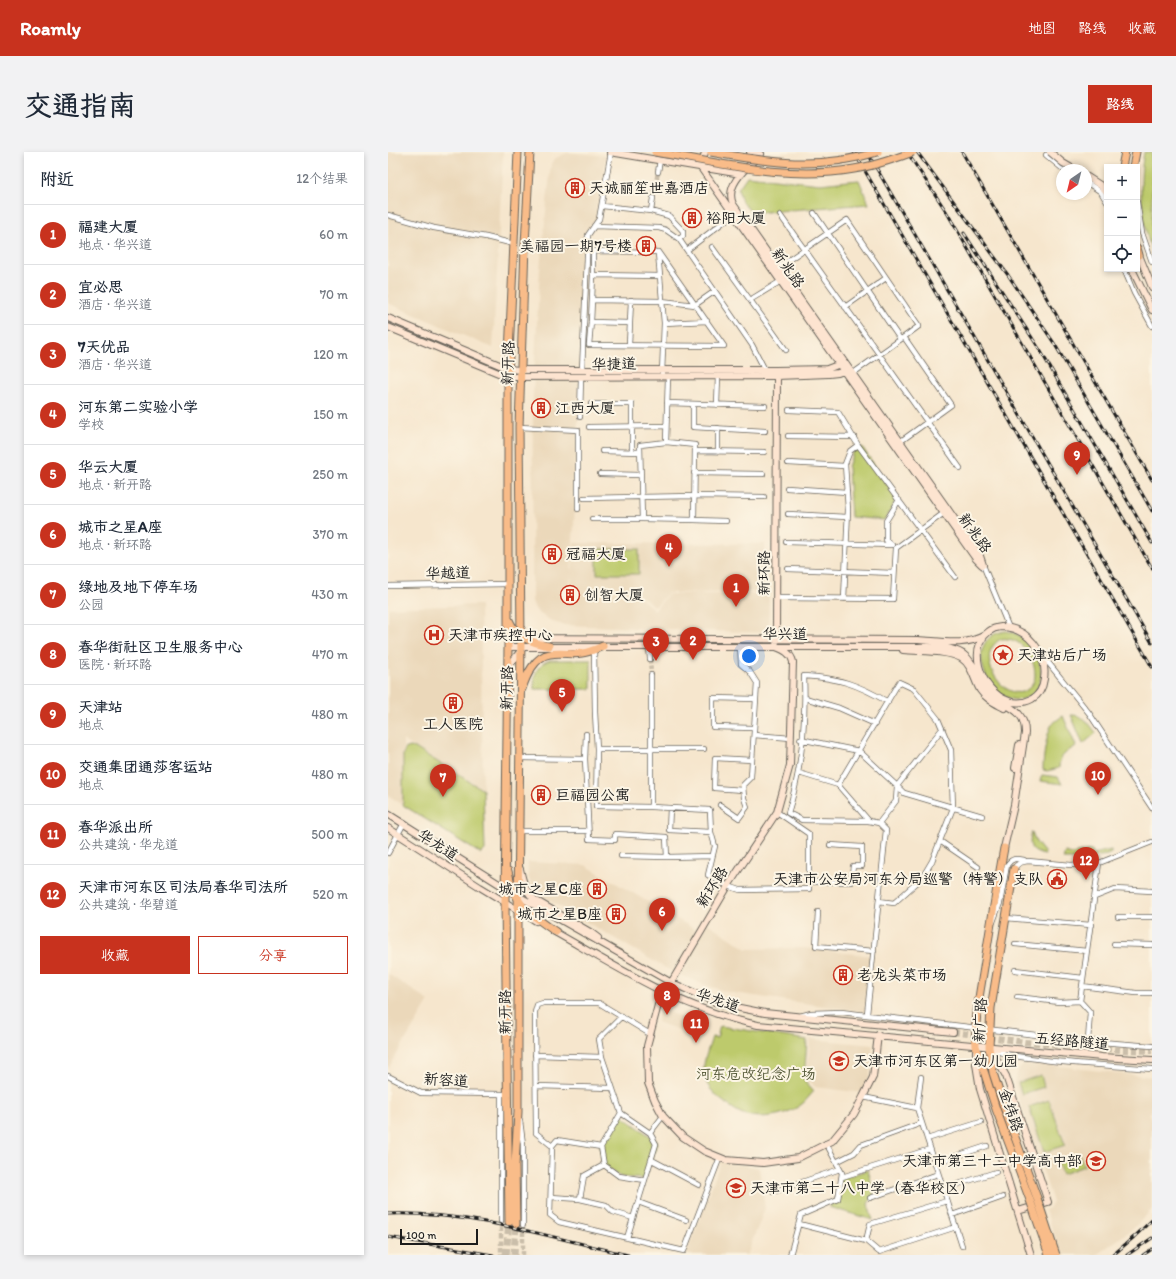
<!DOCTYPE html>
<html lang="zh">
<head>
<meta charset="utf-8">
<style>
	:root { --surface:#fff; --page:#f2f2f3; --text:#1f2937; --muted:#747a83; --line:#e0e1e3; --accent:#c8321e }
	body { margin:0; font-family:Itim,"LXGW WenKai TC",sans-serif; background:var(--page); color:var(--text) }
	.controls { position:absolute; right:12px; top:12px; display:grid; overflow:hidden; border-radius:0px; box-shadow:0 2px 6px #0003 }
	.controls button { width:36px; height:36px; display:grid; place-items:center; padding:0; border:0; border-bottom:1px solid var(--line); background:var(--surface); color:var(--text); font:20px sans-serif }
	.compass { position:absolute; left:668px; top:12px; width:36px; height:36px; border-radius:50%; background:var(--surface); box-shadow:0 2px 6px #0003; rotate:215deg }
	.scale { position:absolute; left:12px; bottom:10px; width:78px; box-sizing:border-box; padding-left:4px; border:2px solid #1c1c1c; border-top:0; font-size:11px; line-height:14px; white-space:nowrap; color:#1c1c1c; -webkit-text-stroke:3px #fcf5e5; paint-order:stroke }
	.you { position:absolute; left:361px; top:504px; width:14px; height:14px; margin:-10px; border:3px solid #fff; border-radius:50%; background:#1a73e8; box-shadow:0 0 0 6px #1a73e833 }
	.badge { display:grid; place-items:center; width:26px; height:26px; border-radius:50%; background:var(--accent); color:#fff; font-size:13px; font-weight:700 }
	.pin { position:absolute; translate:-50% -33px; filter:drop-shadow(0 1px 2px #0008) }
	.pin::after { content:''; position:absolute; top:21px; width:14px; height:12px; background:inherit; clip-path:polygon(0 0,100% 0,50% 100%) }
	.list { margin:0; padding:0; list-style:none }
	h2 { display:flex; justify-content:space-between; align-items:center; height:52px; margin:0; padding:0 16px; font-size:17px }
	h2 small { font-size:13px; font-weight:400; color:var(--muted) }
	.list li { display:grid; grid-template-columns:26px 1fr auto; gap:12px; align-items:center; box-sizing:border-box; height:60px; padding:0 16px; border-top:1px solid var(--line) }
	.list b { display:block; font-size:15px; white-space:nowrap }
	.list p { margin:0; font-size:13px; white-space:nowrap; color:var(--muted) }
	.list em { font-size:13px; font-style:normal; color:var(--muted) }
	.actions { display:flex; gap:8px; padding:12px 16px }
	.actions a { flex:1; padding:9px 0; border:1px solid var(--accent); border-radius:0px; text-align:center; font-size:14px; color:var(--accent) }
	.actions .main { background:var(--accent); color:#fff }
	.icon { flex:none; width:22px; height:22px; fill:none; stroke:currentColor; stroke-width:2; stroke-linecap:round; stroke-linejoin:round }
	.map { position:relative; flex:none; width:764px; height:1103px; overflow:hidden; border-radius:0px }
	header { display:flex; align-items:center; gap:24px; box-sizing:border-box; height:56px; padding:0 20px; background:var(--accent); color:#fff }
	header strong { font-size:19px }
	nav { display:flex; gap:22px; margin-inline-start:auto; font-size:14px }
	.intro { display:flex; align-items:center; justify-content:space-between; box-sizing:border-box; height:96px; padding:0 24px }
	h1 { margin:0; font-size:28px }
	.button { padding:10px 18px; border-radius:0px; background:var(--accent); color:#fff; font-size:14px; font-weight:700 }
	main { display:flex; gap:24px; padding:0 24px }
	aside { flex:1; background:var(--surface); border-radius:0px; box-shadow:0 2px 6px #0003 }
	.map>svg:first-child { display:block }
</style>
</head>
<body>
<header>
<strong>Roamly</strong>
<nav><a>地图</a><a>路线</a><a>收藏</a></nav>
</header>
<div class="intro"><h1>交通指南</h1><a class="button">路线</a></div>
<main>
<aside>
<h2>附近<small>12个结果</small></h2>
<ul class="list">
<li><span class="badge">1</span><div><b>福建大厦</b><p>地点 · 华兴道</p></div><em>60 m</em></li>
<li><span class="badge">2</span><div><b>宜必思</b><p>酒店 · 华兴道</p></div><em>70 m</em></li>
<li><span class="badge">3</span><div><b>7天优品</b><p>酒店 · 华兴道</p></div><em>120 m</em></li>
<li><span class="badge">4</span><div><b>河东第二实验小学</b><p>学校</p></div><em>150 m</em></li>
<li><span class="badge">5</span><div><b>华云大厦</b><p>地点 · 新开路</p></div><em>250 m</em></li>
<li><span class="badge">6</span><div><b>城市之星A座</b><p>地点 · 新环路</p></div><em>370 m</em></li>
<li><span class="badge">7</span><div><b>绿地及地下停车场</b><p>公园</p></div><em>430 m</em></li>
<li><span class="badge">8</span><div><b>春华街社区卫生服务中心</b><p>医院 · 新环路</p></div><em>470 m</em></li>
<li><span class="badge">9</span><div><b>天津站</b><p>地点</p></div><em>480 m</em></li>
<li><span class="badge">10</span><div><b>交通集团通莎客运站</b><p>地点</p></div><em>480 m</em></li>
<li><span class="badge">11</span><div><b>春华派出所</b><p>公共建筑 · 华龙道</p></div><em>500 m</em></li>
<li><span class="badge">12</span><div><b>天津市河东区司法局春华司法所</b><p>公共建筑 · 华碧道</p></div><em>520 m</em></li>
</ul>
<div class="actions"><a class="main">收藏</a><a>分享</a></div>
</aside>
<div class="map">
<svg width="764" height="1103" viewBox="0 0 764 1103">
	<rect width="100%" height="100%" fill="#fcf5e5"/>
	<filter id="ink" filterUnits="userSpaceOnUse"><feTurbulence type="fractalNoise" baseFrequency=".025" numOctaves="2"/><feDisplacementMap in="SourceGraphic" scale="8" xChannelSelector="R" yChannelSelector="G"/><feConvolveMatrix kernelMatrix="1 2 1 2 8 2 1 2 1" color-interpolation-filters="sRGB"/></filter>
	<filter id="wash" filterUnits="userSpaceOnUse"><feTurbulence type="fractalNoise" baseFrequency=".012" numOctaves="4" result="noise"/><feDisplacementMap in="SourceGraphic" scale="16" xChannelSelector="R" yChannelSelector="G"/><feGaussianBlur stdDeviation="0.9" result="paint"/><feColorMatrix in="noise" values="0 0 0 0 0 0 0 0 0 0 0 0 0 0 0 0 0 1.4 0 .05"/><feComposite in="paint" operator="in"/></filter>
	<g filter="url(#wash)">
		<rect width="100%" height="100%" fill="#f6e6cd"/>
		<path fill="#ebd8ba" d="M0 0H115L105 196 0 151Z
			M181 0 218 4 211 65 197 80 187 354 182 438 246 441 267 458 280 442H381L380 481 176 473 165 470 152 462 147 457 144 449 145 243 152 117 163 12 166 7Z
			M186 391 377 392 378 440 280 441 267 455 247 439 183 438Z
			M92 453 95 638 15 588V653L0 643V456Z
			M140 710 197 713 313 781 319 771 359 797 416 796 484 804 477 860 339 840 309 830 281 818 147 740 140 725Z
			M0 822 41 849 0 917Z
			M272 856 310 872 306 883 269 870Z
			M422 887 485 893 481 925 476 941 427 935 419 926Z
			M643 911 764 925V959L761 961 764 967V1057L746 1076 708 1103H674L657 1058 661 1056 665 1050 626 932 627 925 631 918 636 912Z
			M333 1009 371 1016 377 1056 359 1103H298Z"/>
		<path fill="#bdca6c" stroke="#6c7344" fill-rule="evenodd" d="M756 0H764V100C753 68 750 34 756 0Z
			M359 24 432 32 471 28 481 52 364 61 354 50 350 37Z
			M474 295 509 346 497 368 463 365 460 315 465 300Z
			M209 397H251V422H209Z
			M618 479C639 482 653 502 653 523 652 531 650 540 642 544 606 566 567 485 618 479ZM613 487C633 484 647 505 647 523 647 528 645 533 641 536 620 556 582 504 613 487Z
			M162 508H203V537H146C146 524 147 513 162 508Z
			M683 563C695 563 701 571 708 581L695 592Z
			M675 564 688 594C679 600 671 603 671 616L659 619 655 618C655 606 658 585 663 574 666 570 670 567 675 564Z
			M22 595 27 596 95 638 97 698 93 702 15 653V603L17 597Z
			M654 623 670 625 674 632 652 629Z
			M644 680 648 690 656 700 657 703C642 700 640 694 644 680Z
			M704 698 705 702 723 698V701L719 703 689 707H675L677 700 684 702Z
			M332 874 419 888 416 928 426 939C422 943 418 949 414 952 402 962 378 967 363 964 353 963 344 956 336 950 329 945 320 936 317 927 312 914 321 897 324 885L329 886Z
			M653 923 656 935 634 942 630 931Z
			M661 948 677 993 656 1000 641 955Z
			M233 963 270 990 256 1027 233 1025 215 1013 212 994Z
			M691 1002 696 1014 674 1022 669 1009Z
			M480 1018 486 1041 480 1052 485 1068 441 1055 451 1043 454 1026Z"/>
	</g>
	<g filter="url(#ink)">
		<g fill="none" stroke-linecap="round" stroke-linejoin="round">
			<path stroke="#cabeaa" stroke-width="4.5" stroke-dasharray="4.5 2" stroke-linecap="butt" d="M265 46 270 20
				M262 507 263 523
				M113 1069V1103
				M135 1073V1103"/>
			<path stroke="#cabeaa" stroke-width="6" stroke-dasharray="6 3" stroke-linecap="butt" d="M565 880 637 890 732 898 764 899"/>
			<path stroke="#cabeaa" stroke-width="7" stroke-dasharray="7 3.5" stroke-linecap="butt" d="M118 1103 121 1070
				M126 1103 128 1072"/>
			<defs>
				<path id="street" d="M658 3 676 18
					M270 20 272 8
					M698 30 713 40 719 50
					M749 50 754 81 764 110
					M214 54 263 59 281 64 295 79V84L291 87
					M263 59 265 46
					M426 61 512 187
					M0 63 46 76 98 85 126 92
					M392 63 572 316
					M206 74 271 76 278 78 291 87 364 193 377 218
					M324 95 398 198
					M299 98 346 62
					M270 100 205 99V123L272 124
					M270 101 276 171 274 221
					M389 116 459 68 531 174 516 185
					M736 117 746 141 764 174
					M205 123 204 148 274 149 307 153 327 139
					M204 148 203 170 201 193 336 194 270 100
					M362 148 393 129
					M457 155 498 126
					M203 170 242 171
					M276 171 319 169
					M241 193 243 148
					M194 218 200 83 211 67 223 0
					M464 222 516 185 563 253 513 289
					M279 251 377 254
					M203 252H244V300
					M305 252V275L377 279
					M329 253 330 224
					M401 258 450 260 470 293 567 425
					M192 265 193 225
					M131 275 190 278V357
					M201 275 278 274
					M400 284 466 285
					M278 290 252 293 254 367 306 368 307 293 278 290 280 225
					M214 299 252 300
					M307 299 376 300
					M330 300V276
					M400 311 457 314
					M306 321 375 322
					M212 322 252 323
					M399 336 459 340
					M196 346 306 344 376 345
					M400 362 459 365
					M204 367H254
					M306 368 338 369
					M398 390 504 393
					M503 392 498 388V369L511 348
					M595 413 621 476
					M400 417 506 421
					M0 434 120 432
					M388 446 505 447 508 396 556 361
					M456 447 460 358 457 312 462 299 470 293
					M261 494 262 507
					M206 497 207 560 209 597 208 654 263 655
					M654 503 701 561 764 656
					M263 523V655L322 658 323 680 327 694 320 723 340 734 352 738 421 737V682L389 660
					M417 546 451 556 487 572
					M366 576 325 575V546L368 547
					M554 577 509 634 516 641 594 664
					M366 583 403 586
					M412 587 471 599 509 634 508 649 491 671 498 678 479 862
					M209 597H316
					M132 606 197 607 201 687 227 688V682L278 685 279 705 324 704
					M197 607 198 582
					M411 621 450 633 481 669
					M450 633 511 530 526 537 550 567 563 598 565 656 544 709 534 726 506 751 491 749
					M355 638 326 636 327 606 364 608
					M332 653 351 666 359 655 356 646 355 633 363 625 369 531 362 520 353 512 352 494
					M282 656 281 678 323 680
					M491 671 481 669 414 668 400 661C414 617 418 570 416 524 451 526 469 532 500 550
					M132 679H200
					M552 689 590 715
					M0 701 16 671
					M233 704 279 705
					M626 717C629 711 633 710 640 709L683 713 711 711 764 690
					M421 730H463L465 714H474V695L442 693
					M707 745 727 737 764 739
					M430 760 428 794 486 799
					M730 765H764
					M618 766 703 773
					M605 770 612 751 619 713C624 706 628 706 636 708
					M627 792 699 799
					M726 792 764 793
					M627 818 695 826
					M694 834 748 841H764
					M629 845 671 850 692 849
					M234 864 211 887 214 905 233 961 213 995 216 1013 231 1024 257 1028
					M412 864 423 861 453 860 700 889 764 894
					M262 882 211 851H155L149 853 147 860 148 981 164 994 162 1063 171 1070 296 1099 332 1005
					M700 889 702 860 692 849 711 711
					M603 896C619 905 638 905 656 908 692 912 728 914 764 917
					M147 903 214 905
					M0 924 33 941 115 942
					M148 934 224 936
					M475 945 529 956 574 1094
					M529 956 533 925
					M233 961 262 981
					M132 969 135 992V1073
					M539 987 593 970
					M164 994 169 988 213 995
					M264 1008 311 1033
					M448 1010 466 1001 473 993 534 971
					M547 1011 599 994
					M454 1025 542 997
					M555 1037 608 1020
					M385 1040 452 1017
					M163 1045 192 1047 196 1024 216 1013
					M482 1046 550 1022
					M192 1047 218 1053 225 1060 245 1066
					M250 1050 298 1068
					M564 1063 615 1045
					M113 1069V942
					M411 1072 478 1089 491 1100 568 1075
					M239 1086 268 992 262 981 275 964
					M478 1089 482 1072 559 1049
					M402 1103 413 1063 450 1047 454 1021 438 991"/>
				<path id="secondary" d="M222 0 353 22
					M362 0 373 2
					M373 2C361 14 336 32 345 52L559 356 592 404 595 413
					M314 12 317 0
					M313 16 588 407 594 413
					M698 24 712 33 719 40
					M751 103 764 135
					M744 117 764 158
					M0 166 121 217 132 218H388L439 217 455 211
					M0 175 120 225 389 224 441 222 450 221 460 217
					M613 475C639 475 660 501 656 527 655 535 651 543 644 547 613 563 581 520 592 491 596 482 603 476 613 475Z
					M120 486 530 488C552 489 577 495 597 483
					M388 490 389 220
					M120 495H533C548 495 562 494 575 502 588 511 590 529 600 540 615 557 637 553 637 581L626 653 616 696
					M388 495C396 498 403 501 405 510L402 613 389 660 340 734 270 853 259 894 260 931 267 949 275 964 295 985 316 999 338 1008 375 1011 410 1006 444 989 466 962 475 945 485 925 490 883
					M515 498C532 500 558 498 573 506 584 513 586 528 592 538 598 547 607 551 616 556
					M120 519 124 510 134 497
					M627 616 631 593
					M0 662 127 742 282 830 327 850 347 855 377 861 565 880
					M0 676 92 735 148 769
					M132 717C135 730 137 739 147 748L202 780 210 786
					M165 779C231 816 295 858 370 873L714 905 764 908
					M602 896 618 924 660 1050 630 1059
					M588 899V912L592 937 643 1103"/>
				<path id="primary" d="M734 15 737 0
					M745 15 748 0
					M749 96 751 103
					M121 468C128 485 144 491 161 494
					M134 537C138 524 147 504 162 502 173 500 184 503 194 501 202 500 208 497 215 494
					M616 696C609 734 603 771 597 809 593 836 586 865 588 894L608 957 642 1048
					M626 717 603 856 601 895 605 921 616 955 649 1046
					M120 719C126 753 141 761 168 780
					M121 1070 117 751 120 495V225L130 0
					M128 1072 127 1014 130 960V759L133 487 131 275 137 93 142 0"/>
			</defs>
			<use href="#street" stroke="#68635a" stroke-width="6"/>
			<use href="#secondary" stroke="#68635a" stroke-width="8"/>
			<use href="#primary" stroke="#68635a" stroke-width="9"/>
			<use href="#street" stroke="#fff" stroke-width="4.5"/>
			<use href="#secondary" stroke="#fde4d0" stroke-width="6"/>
			<use href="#primary" stroke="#f9bc89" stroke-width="7"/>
			<defs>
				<path id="rail" d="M466 0 764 515
					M479 0 764 491
					M519 0 558 59 764 416
					M529 0 620 123 666 191 764 359
					M574 0 764 328
					M576 81 652 198 764 391
					M0 1062C81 1059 162 1085 240 1103
					M0 1085 105 1103
					M725 1103 746 1085 764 1068
					M739 1103 764 1086
					M755 1103 764 1097"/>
			</defs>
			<use href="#rail" stroke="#1c1c1c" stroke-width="3"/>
			<use href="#rail" stroke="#fcf5e5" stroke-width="1.5" stroke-dasharray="4.5" stroke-linecap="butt"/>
			<defs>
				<path id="secondary-bridge" d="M662 0 675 11 687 18"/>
				<path id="primary-bridge" d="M267 0C332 11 399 29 466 17 486 14 506 7 525 0
					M323 0C383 11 430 18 490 0
					M649 1046 668 1103
					M642 1048 661 1103"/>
			</defs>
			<use href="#secondary-bridge" stroke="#68635a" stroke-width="8" stroke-linecap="butt"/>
			<use href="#primary-bridge" stroke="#68635a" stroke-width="9" stroke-linecap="butt"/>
			<use href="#secondary-bridge" stroke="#fde4d0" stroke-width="6"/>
			<use href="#primary-bridge" stroke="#f9bc89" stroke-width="7"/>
		</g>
	</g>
	<defs>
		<symbol id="building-ring" viewBox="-11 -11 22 22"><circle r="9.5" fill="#fcf5e5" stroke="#c8321e" stroke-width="1.5"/><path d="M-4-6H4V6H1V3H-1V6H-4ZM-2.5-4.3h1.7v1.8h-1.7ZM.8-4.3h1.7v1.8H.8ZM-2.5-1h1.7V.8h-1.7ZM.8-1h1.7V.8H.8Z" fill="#c8321e"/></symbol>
		<symbol id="hospital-ring" viewBox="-11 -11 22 22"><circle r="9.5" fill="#fcf5e5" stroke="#c8321e" stroke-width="1.5"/><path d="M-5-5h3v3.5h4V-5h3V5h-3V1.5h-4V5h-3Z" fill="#c8321e"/></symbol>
		<symbol id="sight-ring" viewBox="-11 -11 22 22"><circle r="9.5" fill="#fcf5e5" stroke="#c8321e" stroke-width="1.5"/><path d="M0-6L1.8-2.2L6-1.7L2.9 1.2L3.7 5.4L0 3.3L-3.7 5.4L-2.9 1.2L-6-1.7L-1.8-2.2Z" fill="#c8321e"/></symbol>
		<symbol id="civic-ring" viewBox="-11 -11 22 22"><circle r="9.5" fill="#fcf5e5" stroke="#c8321e" stroke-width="1.5"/><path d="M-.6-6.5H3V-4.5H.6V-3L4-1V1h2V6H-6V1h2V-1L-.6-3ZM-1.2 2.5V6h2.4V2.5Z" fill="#c8321e"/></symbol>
		<symbol id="school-ring" viewBox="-11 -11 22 22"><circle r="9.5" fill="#fcf5e5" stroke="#c8321e" stroke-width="1.5"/><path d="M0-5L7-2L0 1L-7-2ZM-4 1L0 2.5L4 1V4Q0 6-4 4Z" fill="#c8321e"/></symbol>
	</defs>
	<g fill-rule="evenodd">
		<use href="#building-ring" x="176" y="25" width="22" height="22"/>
		<use href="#building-ring" x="293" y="55" width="22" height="22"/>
		<use href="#building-ring" x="247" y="83" width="22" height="22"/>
		<use href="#building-ring" x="142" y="245" width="22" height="22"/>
		<use href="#building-ring" x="153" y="391" width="22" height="22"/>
		<use href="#building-ring" x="171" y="432" width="22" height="22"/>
		<use href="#hospital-ring" x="35" y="472" width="22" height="22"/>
		<use href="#sight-ring" x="604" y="492" width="22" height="22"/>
		<use href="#building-ring" x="54" y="540" width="22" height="22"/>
		<use href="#building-ring" x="142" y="632" width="22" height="22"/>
		<use href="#civic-ring" x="658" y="716" width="22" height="22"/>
		<use href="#building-ring" x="198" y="726" width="22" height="22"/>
		<use href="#building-ring" x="217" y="751" width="22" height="22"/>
		<use href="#building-ring" x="444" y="812" width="22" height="22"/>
		<use href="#school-ring" x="440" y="898" width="22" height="22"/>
		<use href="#school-ring" x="697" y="998" width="22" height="22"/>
		<use href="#school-ring" x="337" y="1025" width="22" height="22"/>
	</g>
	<g text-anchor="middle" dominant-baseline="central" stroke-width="4" stroke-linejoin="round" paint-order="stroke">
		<g font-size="15" fill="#1c1c1c" stroke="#fcf5e5" text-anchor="start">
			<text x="201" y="36">天诚丽笙世嘉酒店</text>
			<text x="318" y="66">裕阳大厦</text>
			<text x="244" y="94" text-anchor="end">美福园一期7号楼</text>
			<text x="167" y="256">江西大厦</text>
			<text x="178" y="402">冠福大厦</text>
			<text x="196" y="443">创智大厦</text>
			<text x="60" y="483">天津市疾控中心</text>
			<text x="629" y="503">天津站后广场</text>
			<text x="65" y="572" text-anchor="middle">工人医院</text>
			<text x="167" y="643">巨福园公寓</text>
			<text x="655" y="727" text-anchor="end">天津市公安局河东分局巡警（特警）支队</text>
			<text x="195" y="737" text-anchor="end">城市之星C座</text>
			<text x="214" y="762" text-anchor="end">城市之星B座</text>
			<text x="469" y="823">老龙头菜市场</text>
			<text x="465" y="909">天津市河东区第一幼儿园</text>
			<text x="694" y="1009" text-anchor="end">天津市第三十二中学高中部</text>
			<text x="362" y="1036">天津市第二十八中学（春华校区）</text>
		</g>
		<g font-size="15" fill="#1c1c1c" stroke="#fcf5e5">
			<text transform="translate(400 116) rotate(55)">新兆路</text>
			<text transform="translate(120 211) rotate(-88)">新开路</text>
			<text transform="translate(226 212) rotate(-1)">华捷道</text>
			<text transform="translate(587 381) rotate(54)">新兆路</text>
			<text transform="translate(60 421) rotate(-1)">华越道</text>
			<text transform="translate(376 421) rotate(-90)">新环路</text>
			<text x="397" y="482">华兴道</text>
			<text transform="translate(119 536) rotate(-89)">新开路</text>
			<text transform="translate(50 693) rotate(33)">华龙道</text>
			<text transform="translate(324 735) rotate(-58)">新环路</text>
			<text transform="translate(330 848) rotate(19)">华龙道</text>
			<text transform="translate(117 860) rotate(-90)">新开路</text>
			<text transform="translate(592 868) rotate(-87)">新广路</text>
			<text transform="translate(684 889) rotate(5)">五经路隧道</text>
			<text transform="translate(58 928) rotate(4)">新容道</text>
			<text transform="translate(623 958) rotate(71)">金纬路</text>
		</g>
		<g font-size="15" fill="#545938" stroke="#fcf5e5">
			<text x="368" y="922">河东危改纪念广场</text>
		</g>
	</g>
</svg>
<div class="controls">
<button>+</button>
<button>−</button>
<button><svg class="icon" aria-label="locate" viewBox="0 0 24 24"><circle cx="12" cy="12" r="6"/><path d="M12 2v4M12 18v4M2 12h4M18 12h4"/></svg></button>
</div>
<svg class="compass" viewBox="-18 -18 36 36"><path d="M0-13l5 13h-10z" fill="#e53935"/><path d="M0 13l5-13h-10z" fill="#747a83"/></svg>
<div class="scale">100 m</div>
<div class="you"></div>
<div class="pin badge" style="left:348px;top:455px">1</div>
<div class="pin badge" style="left:305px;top:508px">2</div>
<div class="pin badge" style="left:268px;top:509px">3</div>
<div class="pin badge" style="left:281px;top:415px">4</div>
<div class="pin badge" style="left:174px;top:560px">5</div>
<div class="pin badge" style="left:274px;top:779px">6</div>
<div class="pin badge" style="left:55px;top:645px">7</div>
<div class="pin badge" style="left:279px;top:863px">8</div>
<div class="pin badge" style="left:689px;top:323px">9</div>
<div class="pin badge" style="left:710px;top:643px">10</div>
<div class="pin badge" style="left:308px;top:891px">11</div>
<div class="pin badge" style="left:698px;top:728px">12</div>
</div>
</main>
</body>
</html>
